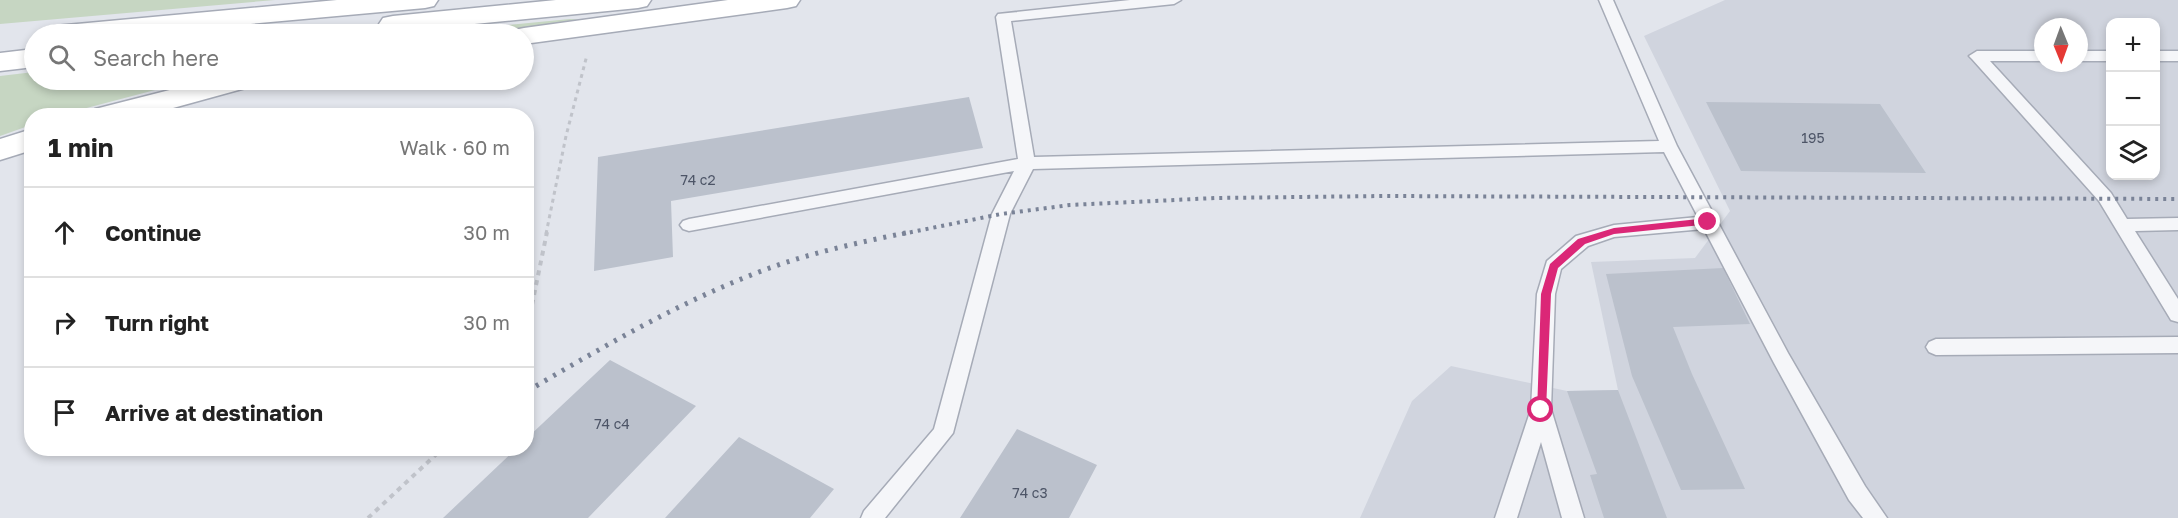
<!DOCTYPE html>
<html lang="en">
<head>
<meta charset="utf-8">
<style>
	:root { --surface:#fff; --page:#f2f2f2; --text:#222; --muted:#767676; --line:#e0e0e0 }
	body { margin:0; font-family:"Golos Text",sans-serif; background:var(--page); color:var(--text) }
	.controls { position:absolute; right:18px; top:18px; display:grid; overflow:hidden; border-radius:12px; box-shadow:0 3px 9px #0003 }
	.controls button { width:54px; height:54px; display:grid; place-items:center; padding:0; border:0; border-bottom:2px solid var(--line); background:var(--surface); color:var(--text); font:30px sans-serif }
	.compass { position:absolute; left:2034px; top:18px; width:54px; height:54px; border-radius:50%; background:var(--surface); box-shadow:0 3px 9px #0003; rotate:179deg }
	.stop { position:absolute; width:18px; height:18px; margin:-14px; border:4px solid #db2777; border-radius:50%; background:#fff }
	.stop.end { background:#db2777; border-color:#fff; box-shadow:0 2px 6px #0008 }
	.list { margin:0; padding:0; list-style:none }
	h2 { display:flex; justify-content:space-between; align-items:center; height:78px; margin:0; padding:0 24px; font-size:26px }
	h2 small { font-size:20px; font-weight:400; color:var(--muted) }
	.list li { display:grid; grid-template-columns:39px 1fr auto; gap:18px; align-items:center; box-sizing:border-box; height:90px; padding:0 24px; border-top:2px solid var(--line) }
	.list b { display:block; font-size:22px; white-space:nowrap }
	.list em { font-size:20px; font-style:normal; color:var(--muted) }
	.icon { flex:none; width:33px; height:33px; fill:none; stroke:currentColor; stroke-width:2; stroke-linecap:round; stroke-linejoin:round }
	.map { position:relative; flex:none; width:2178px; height:518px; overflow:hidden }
	.search { position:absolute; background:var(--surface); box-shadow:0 3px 9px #0003; left:24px; top:24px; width:510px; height:66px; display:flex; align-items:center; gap:15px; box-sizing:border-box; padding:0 21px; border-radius:33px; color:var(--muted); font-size:22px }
	.panel { position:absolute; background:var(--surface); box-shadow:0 3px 9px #0003; left:24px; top:108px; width:510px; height:348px; border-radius:24px }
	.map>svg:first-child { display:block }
</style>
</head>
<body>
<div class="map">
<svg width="2178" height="518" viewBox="0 0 2178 518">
	<rect width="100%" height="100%" fill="#e2e5ec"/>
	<path fill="#d0d4de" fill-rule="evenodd" d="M1725 0H2178V518H1360L1412 401 1451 366 1567 391 1618 390 1591 262 1695 258 1730 211 1644 36ZM2110 22H2156V176H2110ZM2043 27H2079V63H2043Z"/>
	<path fill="#c6d6c2" d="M0 0H275L0 24Z
		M570 19 585 20 472 34H412Z
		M34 72V80H193L60 115 32 116 31 125 0 136V76Z"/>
	<path fill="#bbc1cc" d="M969 97 983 148 671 201 673 257 594 271 598 157Z
		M1706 102 1880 104 1926 173 1741 171Z
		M1723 268 1750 324 1673 327 1692 374 1745 489 1681 490 1632 376 1606 274Z
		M610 360 696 406 588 518H443L517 448H526V439Z
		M1618 390 1667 518H1604L1590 475 1597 474 1567 391Z
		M1017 429 1097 465 1069 518H960Z
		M739 437 834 489 810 518H665Z"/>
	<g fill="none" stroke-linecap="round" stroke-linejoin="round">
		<defs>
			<path id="lane" d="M1130 0H1181L1174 4 1011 21 1034 157 1659 141 1599 0H1613L1677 146 1788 353 1865 486 1887 518H1863L1849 500 1774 363 1704 229 1614 237 1588 246 1561 269 1555 294 1551 409 1584 518H1562L1541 442 1517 518H1495L1531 409 1537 294 1547 261 1576 236 1614 225 1698 217 1664 152 1033 169 1010 214 953 433 885 518H861L864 511 934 429 992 214 1014 171 689 231 683 229 680 225 683 221 689 219 1018 159 996 17 998 14Z
				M1977 51H2043V61H1990L2111 193 2127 219 2178 218V230L2135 231 2178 299V322L2171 320 2099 201 1972 59 1969 56Z
				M2079 51H2110V61H2079Z
				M2156 51H2178V61H2156Z
				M2178 337V353L1936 355 1929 352 1926 347 1929 342 1936 339Z"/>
			<path id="secondary" d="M337 0H438L434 6 425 8 140 34H41L45 28 55 26Z
				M556 0H651L647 6 638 8 393 32 383 30 379 24 383 18 393 16Z
				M728 0H800L796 6 787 8 524 44V34H511L514 30 524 28Z
				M34 49V67L0 71V53Z
				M209 80H257L253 86 144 116H91L95 109Z
				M32 129V150L0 160V139Z"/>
		</defs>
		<use href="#lane" stroke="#a6abb7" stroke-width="3"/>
		<use href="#secondary" stroke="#a6abb7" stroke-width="3"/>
		<path stroke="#c0c3ca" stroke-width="3" stroke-dasharray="4 4" stroke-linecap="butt" d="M546 234 566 136 587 55"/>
		<path stroke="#c0c3ca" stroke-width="4" stroke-dasharray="5 5" stroke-linecap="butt" d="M526 334 547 232
			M368 518 443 448"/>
		<use href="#lane" fill="#f5f6f9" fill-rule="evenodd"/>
		<use href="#secondary" fill="#fff" fill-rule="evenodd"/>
		<path stroke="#7a8397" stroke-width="4" stroke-dasharray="3 5" stroke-linecap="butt" d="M902 234 1001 214 1070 205 1216 198 1383 196 2178 199"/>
		<path stroke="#7a8397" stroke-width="5" stroke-dasharray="3 7" stroke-linecap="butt" d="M536 386C615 340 694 294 781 264 823 250 866 241 910 232"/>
	</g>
	<path fill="#db2777" d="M1708 218 1713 222 1711 224 1614 234 1585 244 1558 268 1551 294 1546 410 1545 413H1537L1541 294 1550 264 1578 239 1614 228Z"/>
	<g text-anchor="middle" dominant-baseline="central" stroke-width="6" stroke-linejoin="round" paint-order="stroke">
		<g font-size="14" fill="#4d5567">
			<text x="1813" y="137">195</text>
			<text x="698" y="179">74 с2</text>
			<text x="612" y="423">74 с4</text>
			<text x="1030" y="492">74 с3</text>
		</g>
	</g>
</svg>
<div class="controls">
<button>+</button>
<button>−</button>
<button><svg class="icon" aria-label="layers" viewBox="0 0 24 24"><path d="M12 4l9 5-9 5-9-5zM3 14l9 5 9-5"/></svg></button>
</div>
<svg class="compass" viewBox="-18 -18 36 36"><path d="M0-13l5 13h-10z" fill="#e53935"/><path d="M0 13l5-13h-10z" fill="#767676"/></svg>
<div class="stop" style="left:1541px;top:410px"></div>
<div class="stop end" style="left:1708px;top:222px"></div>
<div class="search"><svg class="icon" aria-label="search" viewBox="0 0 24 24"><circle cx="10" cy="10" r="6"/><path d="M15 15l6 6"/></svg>Search here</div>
<section class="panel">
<h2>1 min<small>Walk · 60 m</small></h2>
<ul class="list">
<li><svg class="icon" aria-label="ahead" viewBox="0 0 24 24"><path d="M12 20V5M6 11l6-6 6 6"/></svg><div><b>Continue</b></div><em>30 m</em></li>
<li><svg class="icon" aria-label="right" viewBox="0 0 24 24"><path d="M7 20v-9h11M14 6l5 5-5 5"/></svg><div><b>Turn right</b></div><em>30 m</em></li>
<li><svg class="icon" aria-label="arrive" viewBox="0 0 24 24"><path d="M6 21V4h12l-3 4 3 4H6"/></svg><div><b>Arrive at destination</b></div></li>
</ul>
</section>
</div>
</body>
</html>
